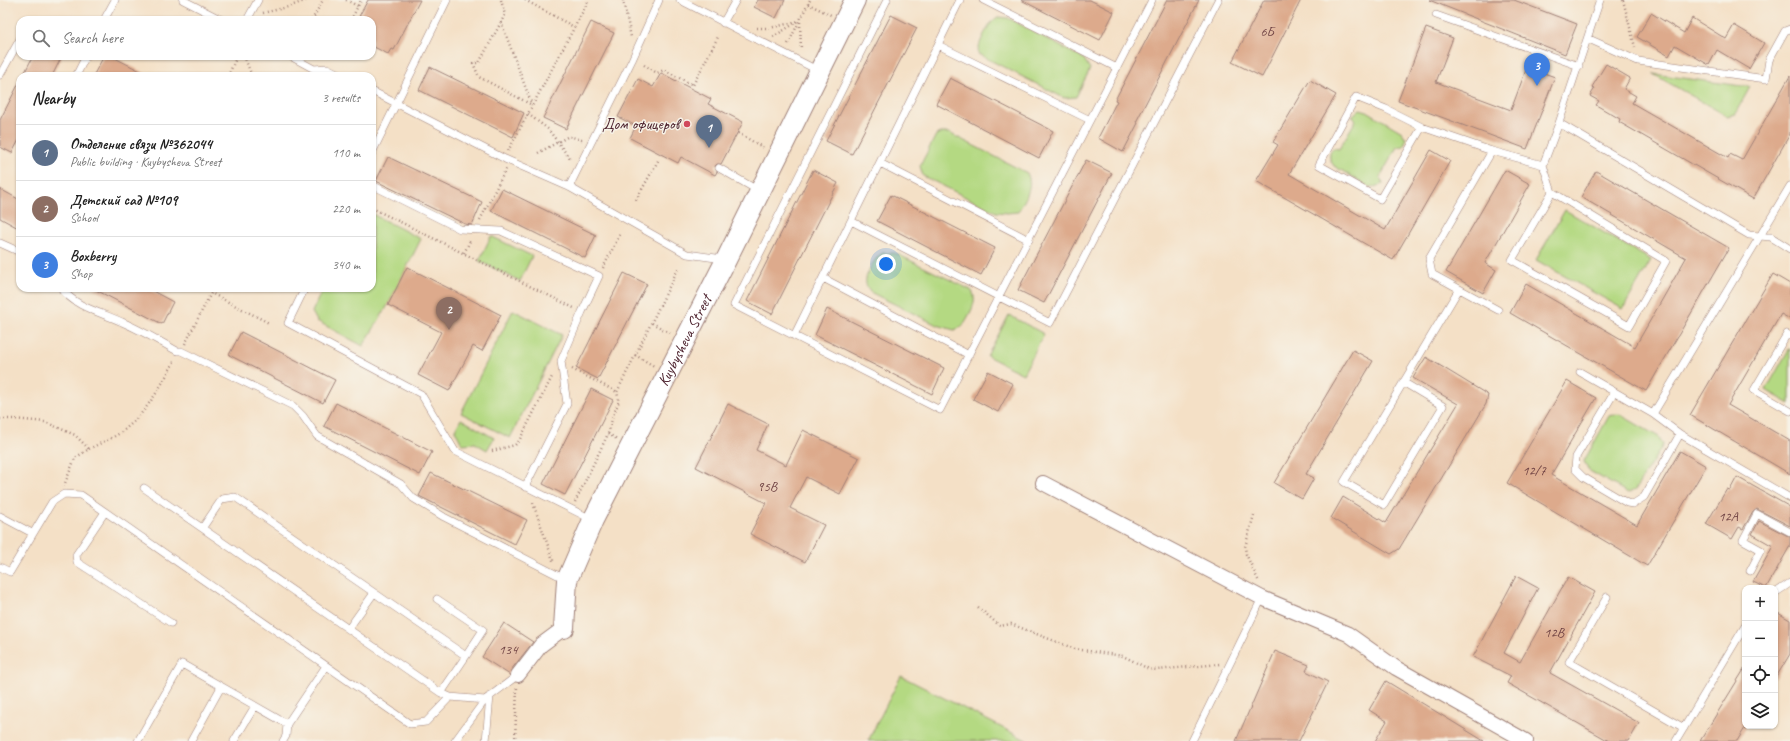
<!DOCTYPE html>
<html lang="en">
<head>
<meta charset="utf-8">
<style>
	:root { --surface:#fff; --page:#f2f2f2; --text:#222; --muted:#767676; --line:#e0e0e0; --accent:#1a73e8 }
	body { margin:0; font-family:Caveat,sans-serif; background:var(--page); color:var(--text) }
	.controls { position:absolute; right:12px; bottom:12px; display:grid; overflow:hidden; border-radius:8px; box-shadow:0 1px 3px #0004 }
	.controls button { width:36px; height:36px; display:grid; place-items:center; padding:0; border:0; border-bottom:1px solid var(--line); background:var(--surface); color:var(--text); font:20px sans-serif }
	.you { position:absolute; left:886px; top:264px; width:14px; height:14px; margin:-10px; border:3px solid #fff; border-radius:50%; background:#1a73e8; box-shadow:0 0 0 6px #1a73e833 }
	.badge { display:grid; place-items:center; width:26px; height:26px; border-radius:50%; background:var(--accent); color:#fff; font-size:13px; font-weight:700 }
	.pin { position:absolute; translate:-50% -33px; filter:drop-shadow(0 1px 2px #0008) }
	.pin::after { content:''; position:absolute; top:21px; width:14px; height:12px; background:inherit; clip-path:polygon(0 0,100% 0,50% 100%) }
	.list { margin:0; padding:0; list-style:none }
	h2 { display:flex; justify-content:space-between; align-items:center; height:52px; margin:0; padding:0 16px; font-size:17px }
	h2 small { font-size:13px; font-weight:400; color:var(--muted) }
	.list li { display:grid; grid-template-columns:26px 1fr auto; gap:12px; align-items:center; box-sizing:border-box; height:56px; padding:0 16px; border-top:1px solid var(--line) }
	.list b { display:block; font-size:15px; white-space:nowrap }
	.list p { margin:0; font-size:13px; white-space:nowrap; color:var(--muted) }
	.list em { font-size:13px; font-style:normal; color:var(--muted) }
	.icon { flex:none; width:22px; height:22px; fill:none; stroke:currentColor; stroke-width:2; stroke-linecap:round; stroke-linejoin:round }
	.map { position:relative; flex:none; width:1790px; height:741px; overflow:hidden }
	.search { position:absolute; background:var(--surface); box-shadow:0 1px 3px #0004; left:16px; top:16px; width:360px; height:44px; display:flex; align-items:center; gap:10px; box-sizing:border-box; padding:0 14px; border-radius:12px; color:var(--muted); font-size:15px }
	.panel { position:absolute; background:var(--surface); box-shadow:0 1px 3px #0004; left:16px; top:72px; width:360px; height:220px; border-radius:12px }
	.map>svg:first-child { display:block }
</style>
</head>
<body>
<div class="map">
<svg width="1790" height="741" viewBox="0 0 1790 741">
	<rect width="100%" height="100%" fill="#f7f3e8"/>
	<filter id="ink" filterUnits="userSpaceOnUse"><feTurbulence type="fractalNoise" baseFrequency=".025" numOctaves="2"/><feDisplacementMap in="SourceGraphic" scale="8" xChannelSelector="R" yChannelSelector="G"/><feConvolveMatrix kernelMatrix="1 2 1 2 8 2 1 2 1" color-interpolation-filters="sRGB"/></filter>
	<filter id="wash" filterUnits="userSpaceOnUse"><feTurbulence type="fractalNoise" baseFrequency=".012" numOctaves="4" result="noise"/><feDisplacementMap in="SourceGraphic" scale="16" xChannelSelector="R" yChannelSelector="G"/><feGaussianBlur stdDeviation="0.9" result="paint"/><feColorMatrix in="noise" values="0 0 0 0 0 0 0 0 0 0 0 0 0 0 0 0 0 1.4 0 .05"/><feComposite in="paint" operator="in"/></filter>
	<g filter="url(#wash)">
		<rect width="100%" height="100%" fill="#f4e0c6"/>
		<path fill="#b4d982" stroke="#7f7c56" d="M998 17 1008 18 1084 59 1090 69 1076 97 1064 98 978 54C977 45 990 20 998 17Z
			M1653 74 1750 87 1735 114 1727 116Z
			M1360 109 1367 111 1402 132 1406 139 1404 146 1397 147 1380 177 1383 184 1371 188 1334 166C1329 159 1328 155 1333 148L1339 149 1356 120 1352 116Z
			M940 133H949L1027 173C1034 187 1025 199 1018 212L1007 213 996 212 923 176 920 166 936 135Z
			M1565 210 1651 260 1623 309 1536 260Z
			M372 214 421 239 388 305 363 346 317 321 312 312 323 288H372Z
			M491 236 532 256 520 281 479 261Z
			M883 253H895L971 290C980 301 968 316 962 327L954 330 937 325 870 292C867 288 865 284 866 279 867 271 876 256 883 253Z
			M513 310 562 335 510 438 461 413Z
			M1009 315 1044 334 1023 374 987 356Z
			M1789 349H1790V404L1766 390Z
			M1619 414 1659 437 1663 445 1635 490 1628 493 1588 470 1584 461 1609 416Z
			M461 419 494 438 487 450 475 443 462 444 455 430Z
			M901 676 1028 741H868Z"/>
		<g id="blocks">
			<path fill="#ddaa8c" d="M368 0H420L394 50 391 49 388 54 372 46V20H357Z
				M758 0H785L776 18 754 7Z
				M1021 0H1090L1114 12 1100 40Z
				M1167 0H1199L1136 122 1138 123 1123 152 1098 138 1117 101 1115 100Z
				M1264 0H1301L1262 77 1232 62Z
				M1429 0H1514L1577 24 1565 54Z
				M1651 13 1684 33 1692 18 1726 39 1734 25 1764 43 1749 69 1717 50 1709 65 1675 45 1669 56 1637 37Z
				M891 15 917 28 852 154 826 141Z
				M591 22 614 33 566 129 543 118Z
				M1426 28 1453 38 1436 82 1511 110 1527 67 1555 77 1527 149 1398 101Z
				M33 56H62L52 76H23Z
				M104 56H111L150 76H93Z
				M1606 64 1630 78 1624 89 1636 96 1632 103 1728 158 1730 154 1742 160 1790 76V134L1753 199 1619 122 1620 119 1596 105 1599 101 1590 96 1595 88 1592 87Z
				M430 67 524 113 513 137 419 90Z
				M661 73 711 99 708 104 743 122 721 164H717L715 166 717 172 715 175 681 157 678 163 630 138 636 126 618 117 638 79 653 87Z
				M950 78 1053 131 1039 158 936 104Z
				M1310 80 1336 95 1289 174 1385 230 1431 150 1450 161 1393 260 1256 181 1278 145 1273 142Z
				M20 81V138L12 153 0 147V120Z
				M388 157 482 202 472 225 465 224 376 181Z
				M1086 160 1112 173 1044 303 1018 290Z
				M813 170 838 183 772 314 747 301Z
				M1505 170 1530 184 1485 263 1496 270 1483 293 1446 272Z
				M1596 171 1729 248 1646 391 1510 313 1526 284 1635 347 1686 258 1581 197Z
				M0 189 20 200V229L0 218Z
				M502 189 596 235 585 258 491 211Z
				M891 195 995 248 981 275 877 221Z
				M407 267 501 315 482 351 473 346 449 391 418 375 441 332 388 305Z
				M624 273 647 284 598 379 576 368Z
				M1773 274 1790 284V319L1781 314 1728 405 1790 441V474L1690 415Z
				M92 288H147L173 302 162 324Z
				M827 309 944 368 932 394 815 335Z
				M241 332 335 380 323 403 229 355Z
				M1353 350 1373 361 1306 474 1314 478 1302 499 1274 483Z
				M1426 357 1488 395 1486 404 1399 549 1391 554 1331 518 1343 497 1386 523 1458 404 1413 378Z
				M988 371 1013 384 998 412 973 399Z
				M1567 381 1596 398 1551 475 1637 525 1680 451 1706 466 1647 566 1507 483Z
				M591 389 613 400 565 495 543 484Z
				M336 403 432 452 420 475 324 426Z
				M728 404 768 424 756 450 786 465 803 430 859 458 840 494 806 477 790 508 824 525 805 562 750 534 766 503 696 467Z
				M431 473 527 520 515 544 419 496Z
				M1737 477 1790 507V526L1757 509 1753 512 1743 529 1739 527 1732 539 1706 524 1727 489 1730 490Z
				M1759 521 1790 537V546L1766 588 1753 582 1773 546 1752 534Z
				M1516 576 1538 588 1504 653 1520 662 1568 577 1595 592 1550 673 1639 723 1629 741H1609L1507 683 1511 676 1473 657Z
				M1778 613 1790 620V654L1775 679V618Z
				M504 623 533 642 511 670 510 675 482 657Z
				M1275 651 1309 665 1306 671 1328 682 1299 741H1236Z
				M1745 668V728L1737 741H1700Z
				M1386 681 1484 741H1375L1387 721 1369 710Z"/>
		</g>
	</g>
	<g filter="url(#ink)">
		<use href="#blocks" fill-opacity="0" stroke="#9f8078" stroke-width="1"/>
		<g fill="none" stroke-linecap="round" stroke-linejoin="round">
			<defs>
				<path id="lane" d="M183 0 222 20
					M680 0 819 71
					M887 0 734 305 940 410 1152 0
					M983 0 1117 68
					M1600 0 1559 123 1749 235 1760 236 1790 186
					M1436 15 1579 66
					M104 20 115 0
					M247 20 258 0
					M723 23 736 0
					M1589 39 1638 61 1766 79 1769 60 1785 31 1790 29
					M938 45 1090 120
					M290 56 314 69 327 68 343 76
					M0 75 20 39
					M76 76 86 56
					M372 91 505 159 569 187 687 254 723 259
					M1356 97 1386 109 1422 127 1380 199 1319 165Z
					M1422 127 1492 151 1543 165
					M1492 151 1429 259 1432 274 1498 310
					M372 153 447 0
					M880 163 1029 240
					M719 168 752 187
					M374 186 460 229 501 231 599 276 582 312 561 361 567 404 525 487
					M569 187 632 60 659 0
					M1552 192 1666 261 1629 326 1512 260Z
					M1552 192 1543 165 1559 123
					M851 221 1050 323 1218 0
					M0 243 20 252
					M823 278 969 355
					M61 288C76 308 101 312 122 322 141 330 159 341 177 351H181L293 406 303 416 317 436 401 484 413 498 444 517 567 580
					M305 288 288 323 421 394 455 451 593 520
					M794 336 960 0
					M1790 336 1787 334 1754 390 1790 411
					M1580 372 1653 414 1680 434 1790 498
					M1403 382 1443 406 1384 505 1344 482 1459 289
					M1614 393 1576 457 1575 469 1583 477 1627 503 1633 504 1644 497 1680 434
					M1653 414 1760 236 1771 237 1790 249
					M144 488 441 693
					M105 512 76 555 77 562 171 623
					M0 516 32 533
					M203 527 222 499 235 497 466 656 441 693 450 697 485 700 518 675
					M0 567 10 572 52 502 64 494 81 495 410 724 426 722 450 697
					M1750 571 1761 550 1743 540 1757 514 1790 532
					M1775 593 1790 583
					M1607 597 1569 662 1684 728
					M437 599 483 630 466 656
					M349 628 374 593
					M138 741 182 664 287 724
					M191 741 221 687
					M234 741 255 706
					M283 741 286 736 287 724 326 666
					M455 741 485 700
					M486 741 490 696
					M1192 741 1262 598
					M1676 741 1745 626"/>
				<path id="street" d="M1043 483 1262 598 1348 634 1396 668 1526 741
					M518 675 541 645 564 628"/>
				<g id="secondary">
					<path id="s1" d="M564 628 567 580 593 520 726 260 855 0"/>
				</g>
			</defs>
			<use href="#lane" stroke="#9f8078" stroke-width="8"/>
			<use href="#street" stroke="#9f8078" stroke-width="16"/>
			<use href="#secondary" stroke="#9f8078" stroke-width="22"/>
			<path stroke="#9f8078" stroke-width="2.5" stroke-dasharray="1 3" stroke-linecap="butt" d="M346 0 358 6
				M501 0 505 15 479 63H473L479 77 532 105
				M525 0 574 27
				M623 0 631 37
				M1623 0 1635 47
				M808 4 831 15
				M263 13 288 7 307 0
				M312 20 323 0
				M351 20 361 0
				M501 22 532 105
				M800 22 801 50
				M757 28H770L799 21
				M773 37 797 22
				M788 44 810 0
				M244 56 252 76
				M644 65 657 73 664 70 693 85 718 37
				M228 76 237 56
				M528 114 548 129 571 160
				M738 133 764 148
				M508 151 589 0
				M538 153 569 136 582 140
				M636 200 659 159
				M372 208 574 308
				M480 220 506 169
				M464 253 471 239
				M603 268 620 234
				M652 323 670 333
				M185 344 211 293 269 323
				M635 355 654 366
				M572 369 617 392
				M0 419H14L45 422 75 435 89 449 75 458 64 486
				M608 434 617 439
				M89 449C100 443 114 438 124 430 147 412 161 386 175 360
				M492 451 515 445 519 441 553 375
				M575 502 608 434 613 416 619 401 617 392 679 267
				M533 503 554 563
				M1254 515 1245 547 1246 554 1259 582
				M978 607 1000 626 1011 624 1075 649 1123 656 1149 669 1157 670 1220 664
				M515 741 517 687"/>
			<use href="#lane" stroke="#fff" stroke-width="7"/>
			<use href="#street" stroke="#fff" stroke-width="14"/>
			<use href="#secondary" stroke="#fff" stroke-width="20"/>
		</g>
	</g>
	<circle fill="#d1495b" stroke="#f7f3e8" stroke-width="1.5" cx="687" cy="124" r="4"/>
	<g text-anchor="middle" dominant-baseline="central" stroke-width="3" stroke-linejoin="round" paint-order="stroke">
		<g font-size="14" fill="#6f4243">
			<text x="1267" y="31">6Б</text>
			<text x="1534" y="470">12/7</text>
			<text x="767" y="486">95В</text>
			<text x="1728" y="516">12А</text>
			<text x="1554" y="632">12В</text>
			<text x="508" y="649">134</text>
		</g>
		<g font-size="16" fill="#4a1f2b" stroke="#f7f3e8" text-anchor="end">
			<text x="679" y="124">Дом офицеров</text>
		</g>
		<g font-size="16" fill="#4a1f2b" stroke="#f7f3e8">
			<text stroke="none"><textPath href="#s1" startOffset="315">Kuybysheva Street</textPath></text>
		</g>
	</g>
</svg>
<div class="controls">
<button>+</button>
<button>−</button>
<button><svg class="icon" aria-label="locate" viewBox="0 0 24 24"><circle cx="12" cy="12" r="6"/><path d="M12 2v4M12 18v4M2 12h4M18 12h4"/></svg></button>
<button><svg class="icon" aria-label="layers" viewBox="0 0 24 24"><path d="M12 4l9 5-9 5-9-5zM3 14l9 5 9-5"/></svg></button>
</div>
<div class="you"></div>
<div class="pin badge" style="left:709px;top:148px;background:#5c6f8a">1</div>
<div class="pin badge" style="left:449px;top:330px;background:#8d6e63">2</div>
<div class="pin badge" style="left:1537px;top:86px;background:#3f7fe0">3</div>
<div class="search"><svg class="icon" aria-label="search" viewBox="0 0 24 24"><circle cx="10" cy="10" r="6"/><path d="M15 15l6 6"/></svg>Search here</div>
<section class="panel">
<h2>Nearby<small>3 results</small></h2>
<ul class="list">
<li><span class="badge" style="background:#5c6f8a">1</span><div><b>Отделение связи №362044</b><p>Public building · Kuybysheva Street</p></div><em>110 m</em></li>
<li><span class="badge" style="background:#8d6e63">2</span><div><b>Детский сад №109</b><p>School</p></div><em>220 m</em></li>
<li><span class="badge" style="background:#3f7fe0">3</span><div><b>Boxberry</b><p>Shop</p></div><em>340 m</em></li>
</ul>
</section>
</div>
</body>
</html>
